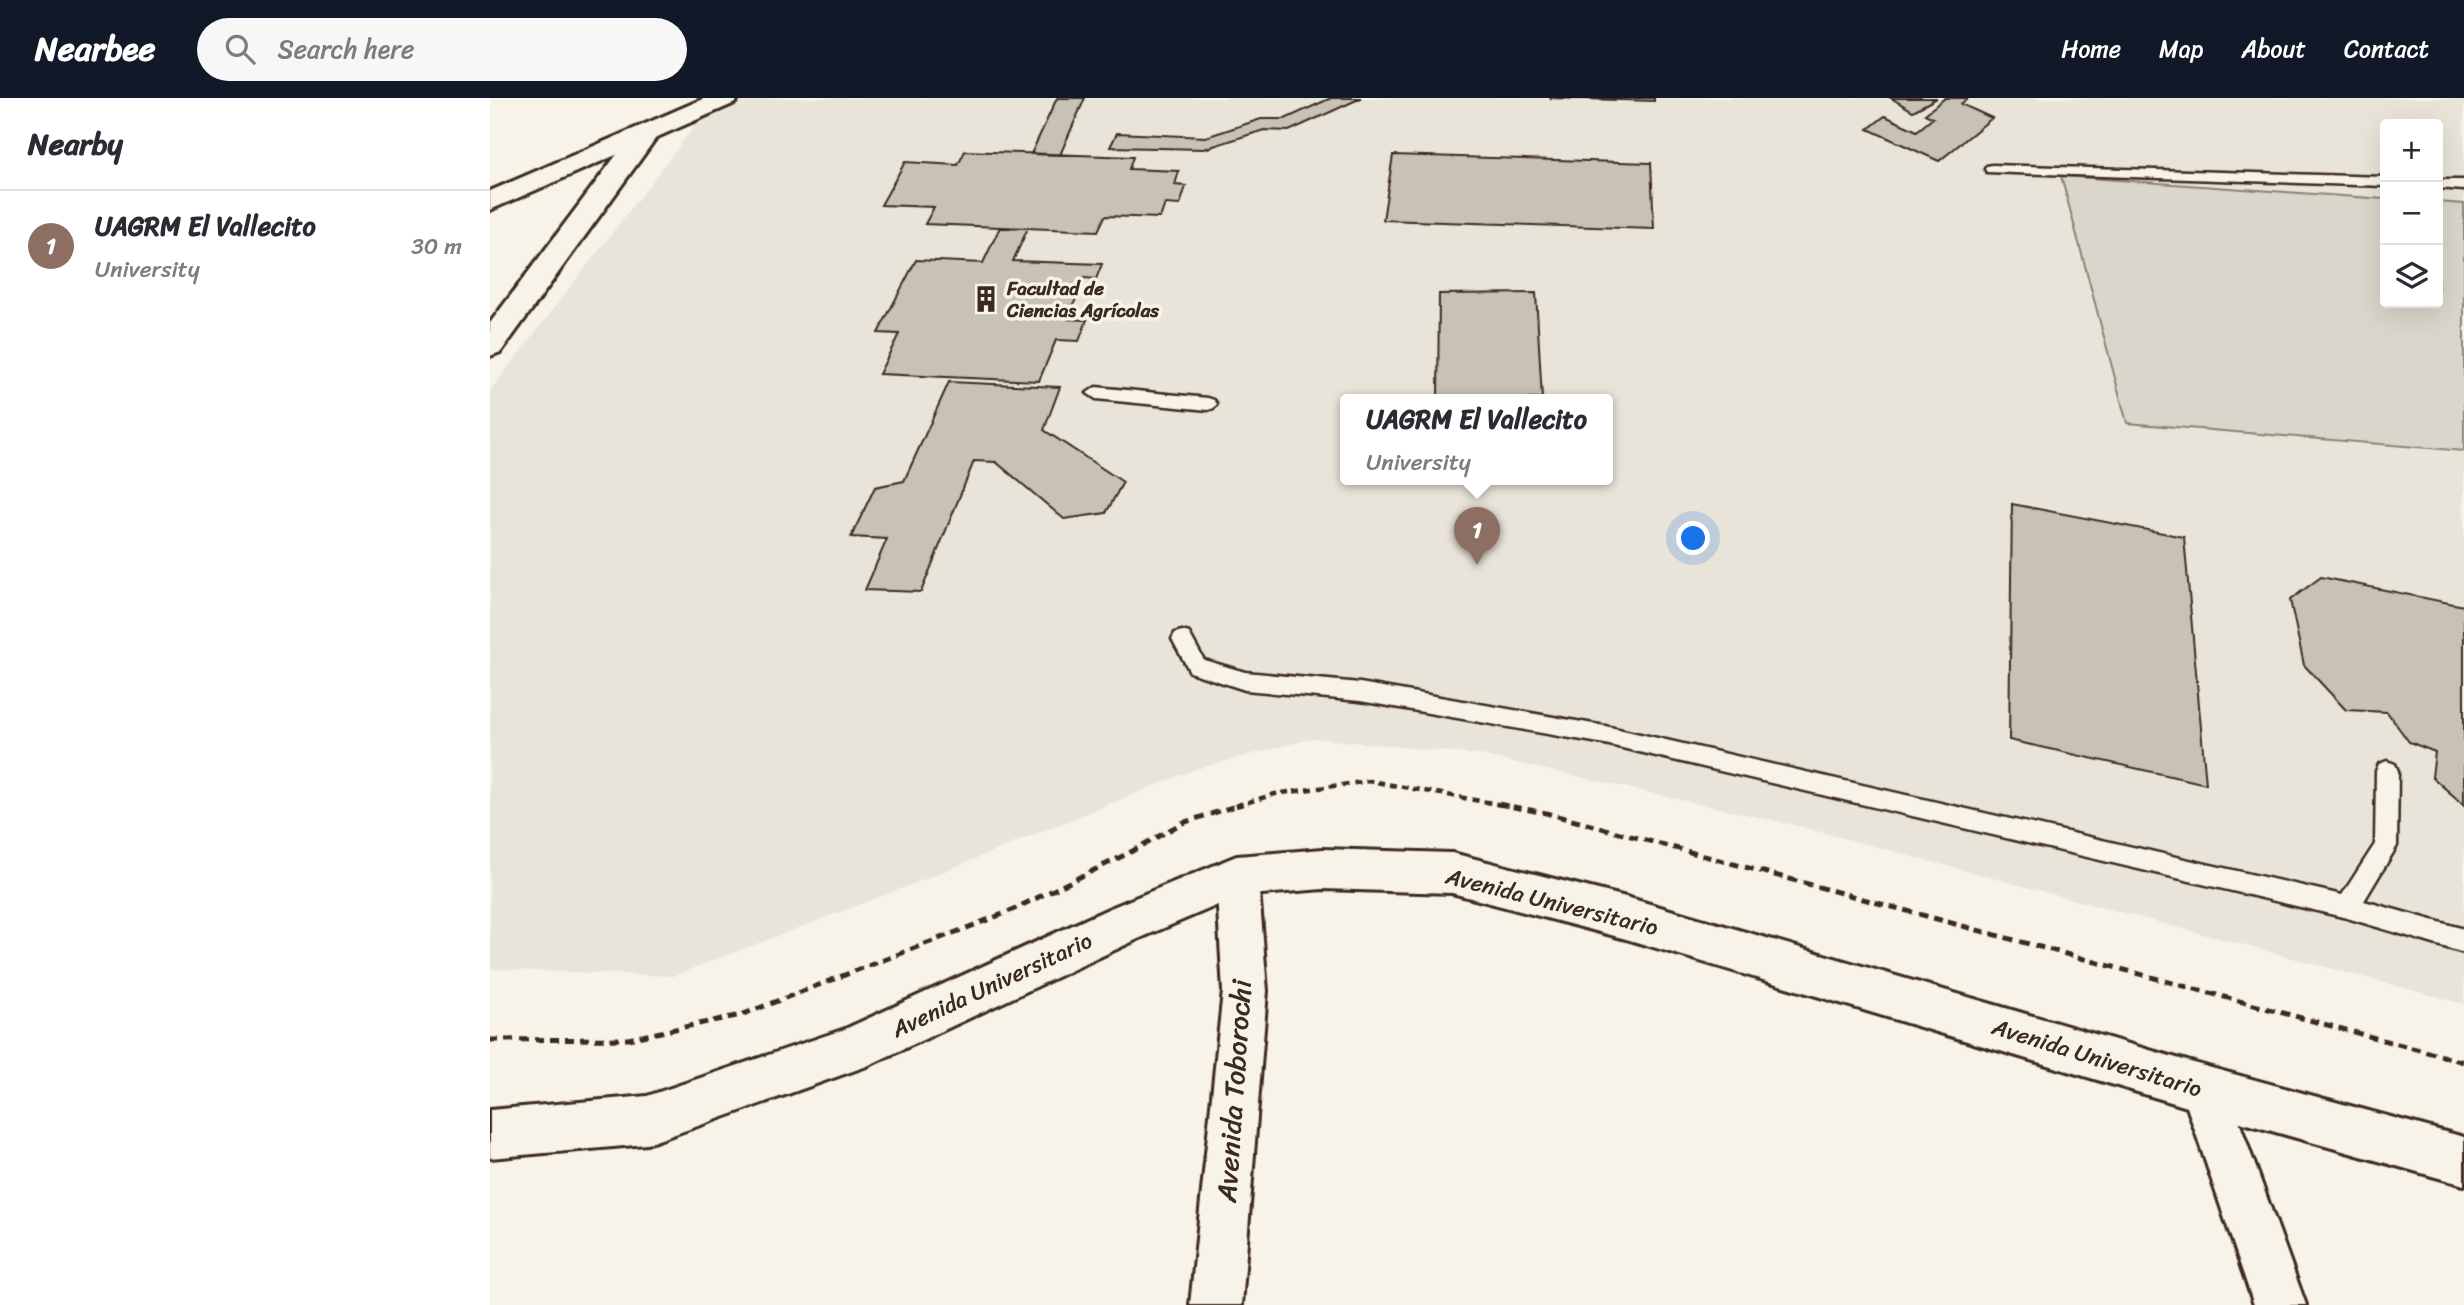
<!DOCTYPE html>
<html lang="en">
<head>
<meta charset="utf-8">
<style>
	:root { --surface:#fff; --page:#f7f7f7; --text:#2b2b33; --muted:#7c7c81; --line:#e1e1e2; --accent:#111827 }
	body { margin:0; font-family:Sriracha,sans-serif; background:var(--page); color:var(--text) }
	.controls { position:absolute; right:21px; top:21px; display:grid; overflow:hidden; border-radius:7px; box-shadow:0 7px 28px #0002 }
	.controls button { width:63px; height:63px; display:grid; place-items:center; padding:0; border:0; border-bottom:2px solid var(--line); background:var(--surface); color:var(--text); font:35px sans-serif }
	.you { position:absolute; left:1204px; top:441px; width:24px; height:24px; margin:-18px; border:5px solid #fff; border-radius:50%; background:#1a73e8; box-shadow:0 0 0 10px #1a73e833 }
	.badge { display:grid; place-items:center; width:46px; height:46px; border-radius:50%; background:var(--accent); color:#fff; font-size:23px; font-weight:700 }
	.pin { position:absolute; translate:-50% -58px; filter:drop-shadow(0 2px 4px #0008) }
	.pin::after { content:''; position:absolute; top:37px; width:24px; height:21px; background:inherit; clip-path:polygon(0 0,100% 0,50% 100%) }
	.popup { position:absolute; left:850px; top:296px; width:273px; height:91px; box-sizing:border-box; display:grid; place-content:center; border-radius:7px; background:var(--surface); filter:drop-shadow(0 2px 5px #0005); font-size:23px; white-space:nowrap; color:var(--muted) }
	.popup b { font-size:26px; color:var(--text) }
	.popup::after { content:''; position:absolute; left:50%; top:100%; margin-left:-14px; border:14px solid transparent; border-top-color:var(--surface) }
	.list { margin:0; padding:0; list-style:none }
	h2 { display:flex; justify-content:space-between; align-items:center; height:91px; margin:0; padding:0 28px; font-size:30px }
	h2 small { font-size:23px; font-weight:400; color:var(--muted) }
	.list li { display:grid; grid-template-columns:46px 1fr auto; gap:21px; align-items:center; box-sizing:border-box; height:112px; padding:0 28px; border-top:2px solid var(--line) }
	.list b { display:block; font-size:26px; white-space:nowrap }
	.list p { margin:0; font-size:23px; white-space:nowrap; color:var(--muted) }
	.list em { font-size:23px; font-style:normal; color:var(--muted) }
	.icon { flex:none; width:38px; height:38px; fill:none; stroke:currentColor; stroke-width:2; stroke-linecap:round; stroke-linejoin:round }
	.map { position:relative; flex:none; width:1974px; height:1207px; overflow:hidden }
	header { display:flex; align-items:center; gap:42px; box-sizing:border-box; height:98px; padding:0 35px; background:var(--accent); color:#fff }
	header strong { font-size:33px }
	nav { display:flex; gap:38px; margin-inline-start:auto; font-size:24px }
	.search { width:490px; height:63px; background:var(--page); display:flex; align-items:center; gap:18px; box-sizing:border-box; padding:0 24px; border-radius:38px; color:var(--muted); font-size:26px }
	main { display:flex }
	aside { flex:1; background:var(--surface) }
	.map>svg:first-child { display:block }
</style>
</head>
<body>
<header>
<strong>Nearbee</strong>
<div class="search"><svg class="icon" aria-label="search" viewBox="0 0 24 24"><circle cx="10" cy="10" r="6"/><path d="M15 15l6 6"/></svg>Search here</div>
<nav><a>Home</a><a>Map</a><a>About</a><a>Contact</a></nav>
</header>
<main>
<aside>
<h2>Nearby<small></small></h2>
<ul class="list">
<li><span class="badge" style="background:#8d6e63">1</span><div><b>UAGRM El Vallecito</b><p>University</p></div><em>30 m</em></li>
</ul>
</aside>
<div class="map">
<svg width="1974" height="1207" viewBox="0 0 1974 1207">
	<rect width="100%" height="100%" fill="#f7f3e8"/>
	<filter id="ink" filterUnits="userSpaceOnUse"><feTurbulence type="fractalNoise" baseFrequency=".0143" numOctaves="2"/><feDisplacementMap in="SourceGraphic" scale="14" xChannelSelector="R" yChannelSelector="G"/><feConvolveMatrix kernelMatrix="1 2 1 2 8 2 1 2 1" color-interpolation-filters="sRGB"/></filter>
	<g filter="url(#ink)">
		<path fill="#e9e4d9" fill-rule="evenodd" d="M260 0H1974V906L1308 728 990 657 823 640 703 672 423 786 183 878 0 871V293L210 21ZM1895 26H1948V205H1895ZM856 301H1118V381H856Z"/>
		<path fill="#dbd6cb" stroke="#8b8074" stroke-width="2" d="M1571 78 1895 101V205H1948V104L1974 106V353L1637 325Z"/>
		<path fill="#c8c1b6" stroke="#3b2a1e" stroke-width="2" d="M567 0H595L570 57 541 56Z
			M841 0H871L799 33 774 32 714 51 620 49 627 35 716 39 771 21H795Z
			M1059 0H1164V3Z
			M1401 0H1447L1423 13Z
			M1455 0H1478L1471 6 1502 20 1449 63 1378 31 1395 18 1427 33 1443 20 1435 16Z
			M475 53 643 59 639 71 689 73 685 87 696 88 690 107 675 106 670 120 615 118 608 133 435 126 444 109 391 107 415 64 468 67Z
			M903 57 1161 65 1164 131 893 122Z
			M510 129 538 130 523 163 612 166 606 181 594 180 578 221 597 222 589 243 566 242 549 283 389 276 409 236 388 235 426 162 493 165Z
			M1046 195 1052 301H948L949 196Z
			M459 284 570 289 554 332 633 384 616 415 574 421 506 364 484 363 431 494 375 492 397 441 361 439 385 389 414 383Z
			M1522 406 1694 439 1716 686 1519 642Z
			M1831 479 1974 508V707L1942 679 1945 654 1919 644 1897 614 1856 612 1814 567 1800 502Z"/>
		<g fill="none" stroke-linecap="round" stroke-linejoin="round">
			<defs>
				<path id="service" d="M1502 67 1895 79V88L1497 74 1495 71 1497 68Z
					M1948 82H1974V92L1948 90Z
					M606 289 718 300 724 302 727 306 724 310 718 312 606 301 597 295Z
					M692 533 699 535 714 562 755 574 870 585 1115 628 1852 797 1885 746 1886 673 1889 666 1897 663 1905 666 1908 673 1907 748 1874 803 1974 831V855L1857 820 1115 646 870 603 755 592 700 574 682 541 685 535Z"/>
				<path id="minor" d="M155 29 164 31 168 37 11 254 0 258V225L146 31Z
					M747 758 762 764 768 778 777 893 752 1207H700L733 893 726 778 732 764Z
					M1714 968 1731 974 1816 1207H1764L1691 991 1697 974Z"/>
				<path id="tertiary" d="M215 0H249L245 5 0 112V93Z
					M833 751 962 755 1136 799 1714 968 1974 1039V1087L1714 1014 1136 841 962 795 833 791 749 798 648 841 377 968 157 1046 0 1060V1012L157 998 355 931 618 811 747 758Z"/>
			</defs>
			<use href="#service" stroke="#3b2a1e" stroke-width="5"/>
			<use href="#minor" stroke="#3b2a1e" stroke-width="6"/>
			<use href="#tertiary" stroke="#3b2a1e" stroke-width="6"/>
			<path stroke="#3b2a1e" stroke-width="4.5" stroke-dasharray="7 5" stroke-linecap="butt" d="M746 708 785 696 880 683 1018 708"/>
			<path stroke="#3b2a1e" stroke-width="5" stroke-dasharray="9 6" stroke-linecap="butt" d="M1008 706 1056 715 1974 964
				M0 942 138 941 251 917 518 814 637 756 692 725 752 706"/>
			<use href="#service" fill="#f7f3e8" fill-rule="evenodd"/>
			<use href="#minor" fill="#f7f3e8" fill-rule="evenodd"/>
			<use href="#tertiary" fill="#f7f3e8" fill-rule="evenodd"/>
		</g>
	</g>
	<defs>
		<symbol id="building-bare" viewBox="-9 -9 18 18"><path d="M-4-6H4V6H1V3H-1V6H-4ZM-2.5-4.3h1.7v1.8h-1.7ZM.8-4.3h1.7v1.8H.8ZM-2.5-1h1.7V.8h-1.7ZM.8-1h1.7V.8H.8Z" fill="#3b2a1e" stroke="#f7f3e8" stroke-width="2.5" paint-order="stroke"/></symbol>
	</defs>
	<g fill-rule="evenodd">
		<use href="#building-bare" x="477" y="182" width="38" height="38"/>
	</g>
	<g text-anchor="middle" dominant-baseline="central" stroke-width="7" stroke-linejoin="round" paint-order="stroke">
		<g font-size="19" font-weight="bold" fill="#3b2a1e" stroke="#f7f3e8" text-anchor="start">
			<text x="517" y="190">Facultad de<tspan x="517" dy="22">Ciencias Agrícolas</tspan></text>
		</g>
		<g font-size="23" fill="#3b2a1e" stroke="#f7f3e8">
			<text transform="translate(1062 804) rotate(14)">Avenida Universitario</text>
			<text transform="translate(502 887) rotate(-25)">Avenida Universitario</text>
			<text transform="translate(1607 960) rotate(17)">Avenida Universitario</text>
		</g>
		<g font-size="28" fill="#3b2a1e" stroke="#f7f3e8">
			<text transform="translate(744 993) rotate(-86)">Avenida Toborochi</text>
		</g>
	</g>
</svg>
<div class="controls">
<button>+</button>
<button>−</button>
<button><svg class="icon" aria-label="layers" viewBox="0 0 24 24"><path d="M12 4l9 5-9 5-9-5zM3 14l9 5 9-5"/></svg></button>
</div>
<div class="you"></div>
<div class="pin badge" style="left:987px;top:467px;background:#8d6e63">1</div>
<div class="popup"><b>UAGRM El Vallecito</b>University</div>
</div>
</main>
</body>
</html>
